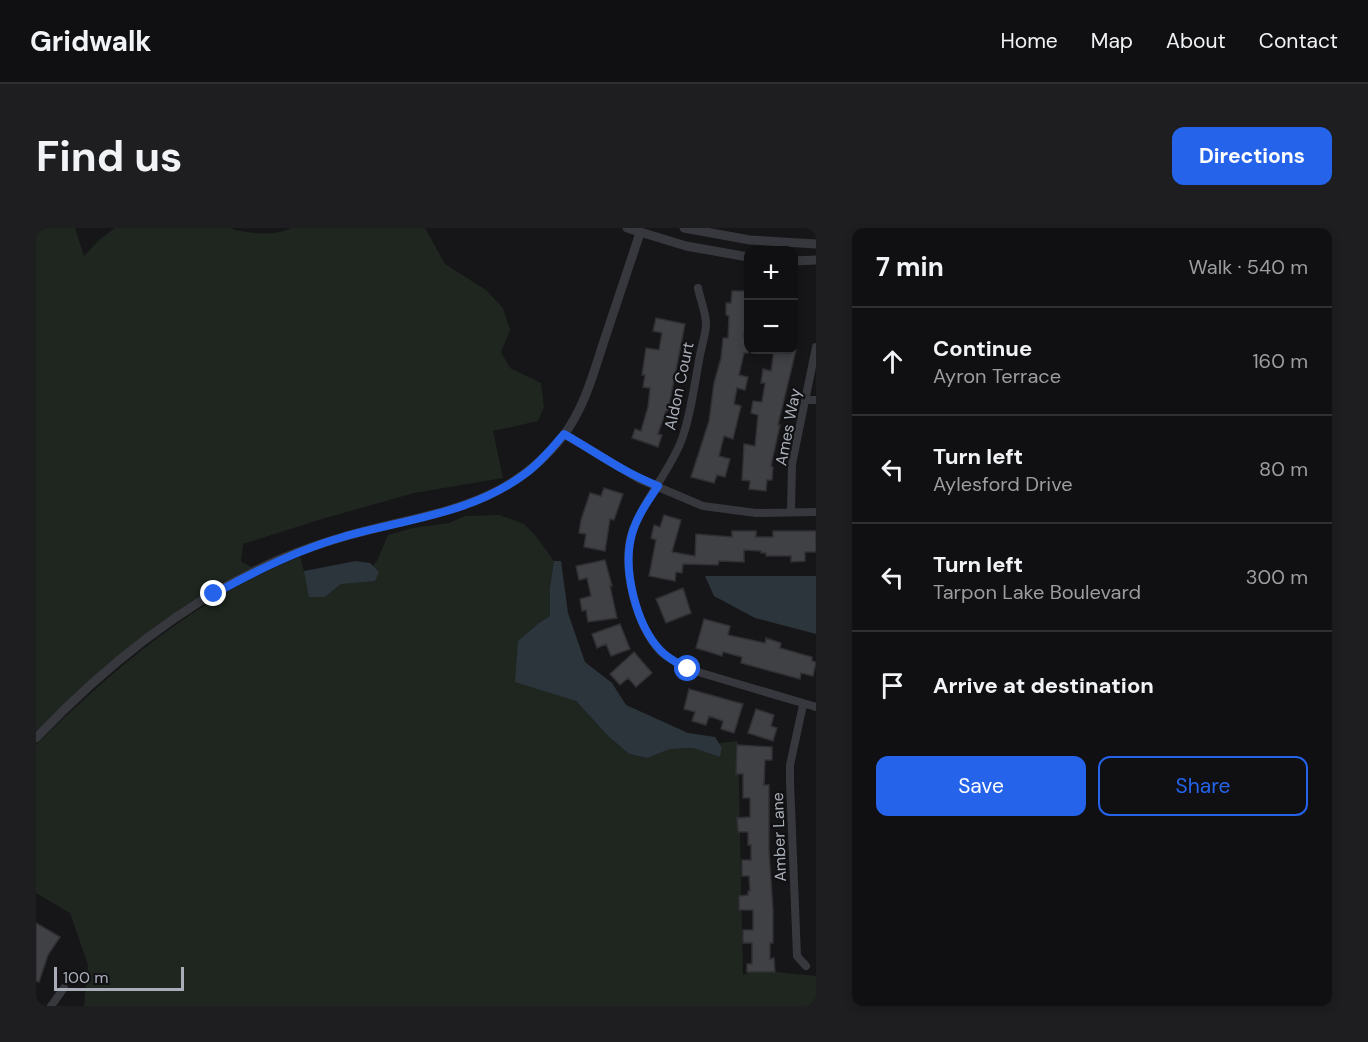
<!DOCTYPE html>
<html lang="en">
<head>
<meta charset="utf-8">
<style>
	:root { --surface:#101012; --page:#1e1e20; --text:#f1f3f6; --muted:#9c9d9f; --line:#303032; --accent:#2563eb }
	body { margin:0; font-family:"DM Sans",sans-serif; background:var(--page); color:var(--text) }
	.controls { position:absolute; right:18px; top:18px; display:grid; overflow:hidden; border-radius:12px; box-shadow:0 3px 9px #0003 }
	.controls button { width:54px; height:54px; display:grid; place-items:center; padding:0; border:0; border-bottom:2px solid var(--line); background:var(--surface); color:var(--text); font:30px sans-serif }
	.scale { position:absolute; left:18px; bottom:15px; width:130px; box-sizing:border-box; padding-left:6px; border:3px solid #a8adb8; border-top:0; font-size:16px; line-height:21px; white-space:nowrap; color:#a8adb8; -webkit-text-stroke:4px #111113; paint-order:stroke }
	.stop { position:absolute; width:18px; height:18px; margin:-14px; border:4px solid #2563eb; border-radius:50%; background:#fff }
	.stop.end { background:#2563eb; border-color:#fff; box-shadow:0 2px 6px #0008 }
	.list { margin:0; padding:0; list-style:none }
	h2 { display:flex; justify-content:space-between; align-items:center; height:78px; margin:0; padding:0 24px; font-size:26px }
	h2 small { font-size:20px; font-weight:400; color:var(--muted) }
	.list li { display:grid; grid-template-columns:39px 1fr auto; gap:18px; align-items:center; box-sizing:border-box; height:108px; padding:0 24px; border-top:2px solid var(--line) }
	.list b { display:block; font-size:22px; white-space:nowrap }
	.list p { margin:0; font-size:20px; white-space:nowrap; color:var(--muted) }
	.list em { font-size:20px; font-style:normal; color:var(--muted) }
	.actions { display:flex; gap:12px; padding:18px 24px }
	.actions a { flex:1; padding:14px 0; border:2px solid var(--accent); border-radius:12px; text-align:center; font-size:21px; color:var(--accent) }
	.actions .main { background:var(--accent); color:#fff }
	.icon { flex:none; width:33px; height:33px; fill:none; stroke:currentColor; stroke-width:2; stroke-linecap:round; stroke-linejoin:round }
	.map { position:relative; flex:none; width:780px; height:778px; overflow:hidden; border-radius:12px }
	header { display:flex; align-items:center; gap:36px; box-sizing:border-box; height:84px; padding:0 30px; background:var(--surface); border-bottom:2px solid var(--line) }
	header strong { font-size:28px }
	nav { display:flex; gap:33px; margin-inline-start:auto; font-size:21px }
	.intro { display:flex; align-items:center; justify-content:space-between; box-sizing:border-box; height:144px; padding:0 36px }
	h1 { margin:0; font-size:42px }
	.button { padding:15px 27px; border-radius:12px; background:var(--accent); color:#fff; font-size:21px; font-weight:700 }
	main { display:flex; gap:36px; padding:0 36px }
	aside { flex:1; background:var(--surface); border-radius:12px; box-shadow:0 3px 9px #0003 }
	.map>svg:first-child { display:block }
</style>
</head>
<body>
<header>
<strong>Gridwalk</strong>
<nav><a>Home</a><a>Map</a><a>About</a><a>Contact</a></nav>
</header>
<div class="intro"><h1>Find us</h1><a class="button">Directions</a></div>
<main>
<div class="map">
<svg width="780" height="778" viewBox="0 0 780 778">
	<rect width="100%" height="100%" fill="#161618"/>
	<path fill="#1e261f" d="M0 0H39L48 28 64 11 79 0H196L198 2C217 5 237 9 255 0H389L409 36 450 62 467 80 474 102 465 124 474 140 505 155 508 179 502 193 457 203 467 250 378 265 286 291 207 316 205 334 216 339C134 379 65 440 0 503Z
		M463 287 488 296 499 307 518 333 514 359V388L503 395 517 465 540 473 572 508 593 526 611 530 634 521 657 520 684 529 686 520 683 515 702 513 707 747 719 742 780 748V778H48L52 737 34 685 0 665V517C77 441 161 369 264 329L268 343 289 369 305 356 343 344 336 338 341 333 352 307 377 300 413 295 429 288Z"/>
	<path fill="#2c353c" d="M320 333 334 335 343 344 339 353 305 356 289 369H273L268 343Z
		M518 333H525L532 385 549 434 576 455 590 477 652 505 679 509 686 520 684 529 657 520 634 521 611 530 593 526 572 508 540 473 479 454 482 413 503 395 514 388V359Z
		M669 348H780V406L719 390 678 368Z"/>
	<path fill="#404145" stroke="#303034" stroke-width="1.5" d="M696 63H712V88H710L708 109H712V125H708L703 147 712 149 709 162 701 160 698 176 705 178 697 211 688 208 683 228 694 231 689 249 681 247 678 255 655 249 673 193 678 155 685 130 687 110H692L693 88 690 87V75H695Z
		M620 90 649 96 632 183H630L622 206 626 207 622 219 596 210 599 201 605 203 612 179 614 160 607 159 609 147H606L610 120 623 122 626 105 617 103Z
		M738 122H760L742 197H744L735 238 737 239 736 252H731L730 263 713 261 714 253 706 252 708 216 719 218 722 187 715 185 717 173 726 174 729 155H725L727 141 735 143Z
		M568 260 587 266 578 292 574 291 569 323 548 319 550 306 543 305 545 292 554 265 565 268Z
		M628 287 645 292 636 324 659 328 660 306 696 309V303H720V309H737V303H780V324H769V333L755 334V328H730V325H725V323L708 322V334L683 333 682 337 647 336 646 345 640 344 639 353 613 348 620 312 615 310 618 297 624 299Z
		M569 332 576 358H574L581 390 552 394 550 382 546 383 544 371 555 368 551 350 543 352 540 338Z
		M647 360 655 385 630 395 620 371Z
		M668 391 694 398 692 407 729 415 730 410 745 415 744 420 776 429V433L780 434 777 448 765 445 764 451 705 435 706 429 687 424 686 428 660 420Z
		M584 396 594 421 575 428 570 416 561 420 556 406Z
		M598 424 616 445 600 459 592 450 584 457 574 446Z
		M653 461 707 476 698 505 685 501 687 493 673 488 670 497 656 493 659 484 648 481Z
		M720 481 738 487 735 498 741 500 737 513 712 505Z
		M701 517 736 519V532H729L728 557H733V622L737 682V715H734V731L738 730 739 744H711V736H716V715H707V702H717V682H703V668L712 667V663H714L713 648H706V632H715V617H712V604H702L701 590 714 589V570H707V546H700Z
		M0 695 24 709 12 727 3 754 0 753Z"/>
	<g fill="none" stroke-linecap="round" stroke-linejoin="round">
		<path stroke="#37383d" stroke-width="8" d="M662 60C664 71 670 84 670 96 670 105 666 117 664 127 659 153 654 193 644 216 631 246 607 274 596 304 585 338 600 398 625 424 633 431 643 436 652 441L780 479
			M770 172H780
			M528 206 603 251 667 278 720 285 780 284
			M755 284 756 236 780 119
			M767 477 754 537V554L761 728 770 738
			M15 778 28 760"/>
		<path stroke="#37383d" stroke-width="9" d="M591 0 650 18 712 29
			M648 0 714 12 780 16
			M758 33 780 32
			M0 510C70 437 153 370 247 330 266 322 286 315 307 309 392 284 467 284 527 208 550 178 559 139 571 104 582 71 593 38 604 5"/>
	</g>
	<g fill="none" stroke-linecap="round" stroke-linejoin="round">
		<path stroke="#2563eb" stroke-width="8" d="M178 366C219 343 261 322 307 309 369 291 436 286 490 245 505 234 516 220 528 206 560 224 588 245 622 258 612 273 601 288 596 306 586 341 600 397 625 423 633 431 643 436 652 441"/>
	</g>
	<g text-anchor="middle" dominant-baseline="central" stroke-width="4.5" stroke-linejoin="round" paint-order="stroke">
		<g font-size="16" fill="#a8adb8" stroke="#111113">
			<text transform="translate(643 158) rotate(-78)">Aldon Court</text>
			<text transform="translate(752 199) rotate(-79)">Ames Way</text>
			<text transform="translate(743 609) rotate(-92)">Amber Lane</text>
		</g>
	</g>
</svg>
<div class="controls">
<button>+</button>
<button>−</button>
</div>
<div class="scale">100 m</div>
<div class="stop" style="left:652px;top:441px"></div>
<div class="stop end" style="left:178px;top:366px"></div>
</div>
<aside>
<h2>7 min<small>Walk · 540 m</small></h2>
<ul class="list">
<li><svg class="icon" aria-label="ahead" viewBox="0 0 24 24"><path d="M12 20V5M6 11l6-6 6 6"/></svg><div><b>Continue</b><p>Ayron Terrace</p></div><em>160 m</em></li>
<li><svg class="icon" aria-label="left" viewBox="0 0 24 24"><path d="M17 20v-9H6M10 6l-5 5 5 5"/></svg><div><b>Turn left</b><p>Aylesford Drive</p></div><em>80 m</em></li>
<li><svg class="icon" aria-label="left" viewBox="0 0 24 24"><path d="M17 20v-9H6M10 6l-5 5 5 5"/></svg><div><b>Turn left</b><p>Tarpon Lake Boulevard</p></div><em>300 m</em></li>
<li><svg class="icon" aria-label="arrive" viewBox="0 0 24 24"><path d="M6 21V4h12l-3 4 3 4H6"/></svg><div><b>Arrive at destination</b></div></li>
</ul>
<div class="actions"><a class="main">Save</a><a>Share</a></div>
</aside>
</main>
</body>
</html>
